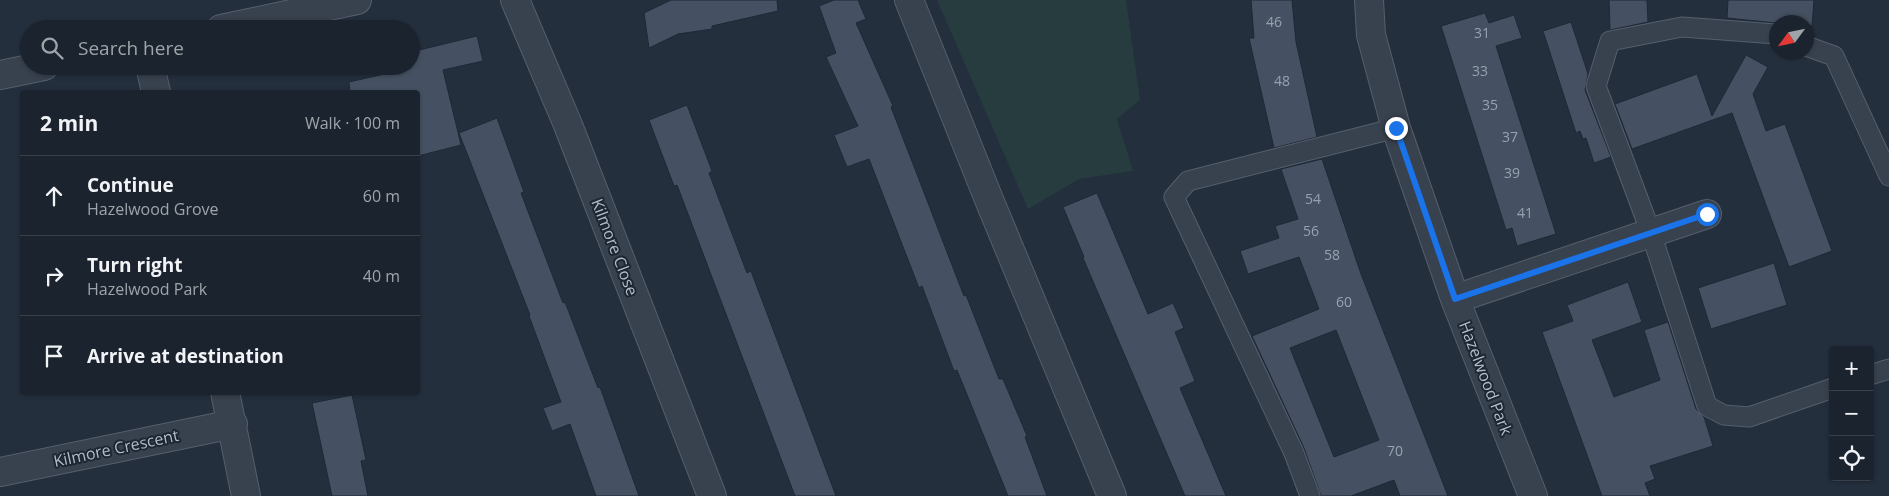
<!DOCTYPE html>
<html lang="en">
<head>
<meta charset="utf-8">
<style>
	:root { --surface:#1b232e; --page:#282f3a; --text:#f1f3f6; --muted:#a0a4aa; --line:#39404a }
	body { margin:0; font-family:"Open Sans",sans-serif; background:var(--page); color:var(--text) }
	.controls { position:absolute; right:15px; bottom:15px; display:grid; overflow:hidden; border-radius:5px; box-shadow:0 1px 4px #0004 }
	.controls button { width:45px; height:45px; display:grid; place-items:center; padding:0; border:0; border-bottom:1px solid var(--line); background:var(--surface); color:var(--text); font:25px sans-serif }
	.compass { position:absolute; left:1769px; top:15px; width:45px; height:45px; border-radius:50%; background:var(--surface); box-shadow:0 1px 4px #0004; rotate:237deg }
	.stop { position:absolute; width:15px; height:15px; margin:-11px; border:4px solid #1a73e8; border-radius:50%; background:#fff }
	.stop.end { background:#1a73e8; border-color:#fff; box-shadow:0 1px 5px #0008 }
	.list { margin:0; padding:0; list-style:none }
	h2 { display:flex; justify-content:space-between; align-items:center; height:65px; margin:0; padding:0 20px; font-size:21px }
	h2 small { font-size:16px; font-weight:400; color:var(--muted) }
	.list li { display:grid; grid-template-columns:32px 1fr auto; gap:15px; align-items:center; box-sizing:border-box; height:80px; padding:0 20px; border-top:1px solid var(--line) }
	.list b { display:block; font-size:19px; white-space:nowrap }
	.list p { margin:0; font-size:16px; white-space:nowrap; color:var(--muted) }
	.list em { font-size:16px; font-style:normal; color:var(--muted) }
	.icon { flex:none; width:28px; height:28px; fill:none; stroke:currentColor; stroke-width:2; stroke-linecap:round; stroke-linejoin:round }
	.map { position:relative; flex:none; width:1889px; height:496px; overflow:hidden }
	.search { position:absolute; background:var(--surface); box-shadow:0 1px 4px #0004; left:20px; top:20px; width:400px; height:55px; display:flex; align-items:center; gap:12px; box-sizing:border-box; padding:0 18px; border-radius:28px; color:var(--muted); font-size:19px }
	.panel { position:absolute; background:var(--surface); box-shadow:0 1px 4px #0004; left:20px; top:90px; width:400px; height:305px; border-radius:5px }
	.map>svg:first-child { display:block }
</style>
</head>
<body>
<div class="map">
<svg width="1889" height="496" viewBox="0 0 1889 496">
	<rect width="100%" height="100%" fill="#242f3e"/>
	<path fill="#263c3f" d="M937 0H1126L1140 100 1117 119 1133 171 1079 179 1028 209Z"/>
	<path fill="#455162" stroke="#1f2835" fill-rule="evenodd" d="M671 0H777L778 11 712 26V29L678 34 649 48 644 13Z
		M834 0H858L866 19 856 23 893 106 891 107 964 296 966 295 999 379H1003L1027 436 1025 437 1047 496H1008L957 370 954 371 922 286 919 288 869 159 847 167 834 135 858 126 826 57 836 53 819 6Z
		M1251 0H1292L1296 42 1317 137 1274 148 1249 38H1254Z
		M1609 0H1647L1648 22 1610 30Z
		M1728 0H1814L1812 26H1806V22L1776 23 1727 18Z
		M1485 13 1489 23 1514 15 1522 38 1496 46 1556 234 1517 246 1512 228 1506 230 1441 26Z
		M1571 22 1588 74 1585 90 1611 157 1594 163 1586 138 1583 139 1580 131 1576 133 1543 31Z
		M477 36 483 61 443 70 461 145 418 156V92H350L349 82 411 68V52Z
		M1746 55 1768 67 1753 94 1766 131 1785 124 1832 251 1789 267 1732 113 1632 149 1615 104 1697 74 1712 116Z
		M687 105 712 171 709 173 747 273 751 271 836 496H795L677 185 674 186 649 120Z
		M497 118 524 192 521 193 563 303 565 302 598 388 600 387 639 496H596L570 424 552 431 543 408 561 402 529 316 530 315 459 133Z
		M1322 159 1361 274 1448 496H1400L1394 480 1351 496H1321L1304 448 1252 336 1319 309 1299 257 1248 274 1240 251 1279 238 1275 226 1298 219 1281 169ZM1336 330 1379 440 1334 457 1290 348Z
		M1097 193 1148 314 1173 303 1184 328 1175 332 1195 381 1180 388 1226 496H1185L1083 258 1084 257 1063 207Z
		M1774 263 1787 305 1711 329 1698 288Z
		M1628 282 1642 322 1592 340 1614 397 1660 380 1644 330 1668 322 1696 409 1704 417 1713 446 1650 466 1655 479 1645 483 1650 496H1602L1542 332 1573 321 1567 305Z
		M352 395 366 460 361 461 368 496H332L312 403Z"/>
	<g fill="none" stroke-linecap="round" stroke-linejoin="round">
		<defs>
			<path id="lane" d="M1776 34 1682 27 1610 41 1596 86 1651 233 1707 406 1724 415 1749 417 1833 388
				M1806 46 1834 56 1889 176
				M1870 375 1889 369
				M1310 496 1294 453 1174 197 1188 181 1396 128"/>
			<path id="street" d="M515 0 568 125 712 496
				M909 0 990 202 1112 496
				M1369 0 1371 35 1396 128 1455 299 1533 496
				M221 29 357 0
				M150 66 156 92
				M0 75 44 66
				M1455 299 1707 214
				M225 392 246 496
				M0 472 233 424"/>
		</defs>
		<use href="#lane" stroke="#565f6c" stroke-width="21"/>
		<use href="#street" stroke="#565f6c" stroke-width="30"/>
		<use href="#lane" stroke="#38414e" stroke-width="19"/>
		<use href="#street" stroke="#38414e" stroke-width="28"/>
	</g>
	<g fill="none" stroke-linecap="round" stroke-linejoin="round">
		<path stroke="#1a73e8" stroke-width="6" d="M1396 128 1455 299 1707 214"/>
	</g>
	<g text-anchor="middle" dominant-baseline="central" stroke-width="4" stroke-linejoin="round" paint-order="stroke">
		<g font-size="14" fill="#98a1af">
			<text x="1274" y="21">46</text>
			<text x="1482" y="32">31</text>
			<text x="1480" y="70">33</text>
			<text x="1282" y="80">48</text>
			<text x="1490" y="104">35</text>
			<text x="1510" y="136">37</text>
			<text x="1512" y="172">39</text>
			<text x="1313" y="198">54</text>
			<text x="1525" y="212">41</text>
			<text x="1311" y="230">56</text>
			<text x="1332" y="254">58</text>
			<text x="1344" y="301">60</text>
			<text x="1395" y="450">70</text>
		</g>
		<g font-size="16" fill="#b4bcc9" stroke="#1d2633">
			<text transform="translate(615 247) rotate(69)">Kilmore Close</text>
			<text transform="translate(1486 378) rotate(69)">Hazelwood Park</text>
			<text transform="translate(116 448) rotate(-12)">Kilmore Crescent</text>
		</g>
	</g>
</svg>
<div class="controls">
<button>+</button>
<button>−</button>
<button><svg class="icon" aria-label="locate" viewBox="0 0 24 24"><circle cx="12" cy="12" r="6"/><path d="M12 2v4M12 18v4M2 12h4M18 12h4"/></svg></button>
</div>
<svg class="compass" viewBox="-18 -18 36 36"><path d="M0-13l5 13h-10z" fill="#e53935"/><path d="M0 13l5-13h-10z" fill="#a0a4aa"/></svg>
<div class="stop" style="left:1707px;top:214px"></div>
<div class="stop end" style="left:1396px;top:128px"></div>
<div class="search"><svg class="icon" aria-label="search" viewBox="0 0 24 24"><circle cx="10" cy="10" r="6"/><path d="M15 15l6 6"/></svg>Search here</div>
<section class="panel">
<h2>2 min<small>Walk · 100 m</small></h2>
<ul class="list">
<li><svg class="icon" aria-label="ahead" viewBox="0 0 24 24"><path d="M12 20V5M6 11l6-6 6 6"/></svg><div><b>Continue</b><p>Hazelwood Grove</p></div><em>60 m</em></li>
<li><svg class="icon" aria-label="right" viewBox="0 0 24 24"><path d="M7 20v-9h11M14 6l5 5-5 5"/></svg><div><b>Turn right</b><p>Hazelwood Park</p></div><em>40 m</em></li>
<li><svg class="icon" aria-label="arrive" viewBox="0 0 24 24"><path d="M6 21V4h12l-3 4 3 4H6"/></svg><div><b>Arrive at destination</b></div></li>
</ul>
</section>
</div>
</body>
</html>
